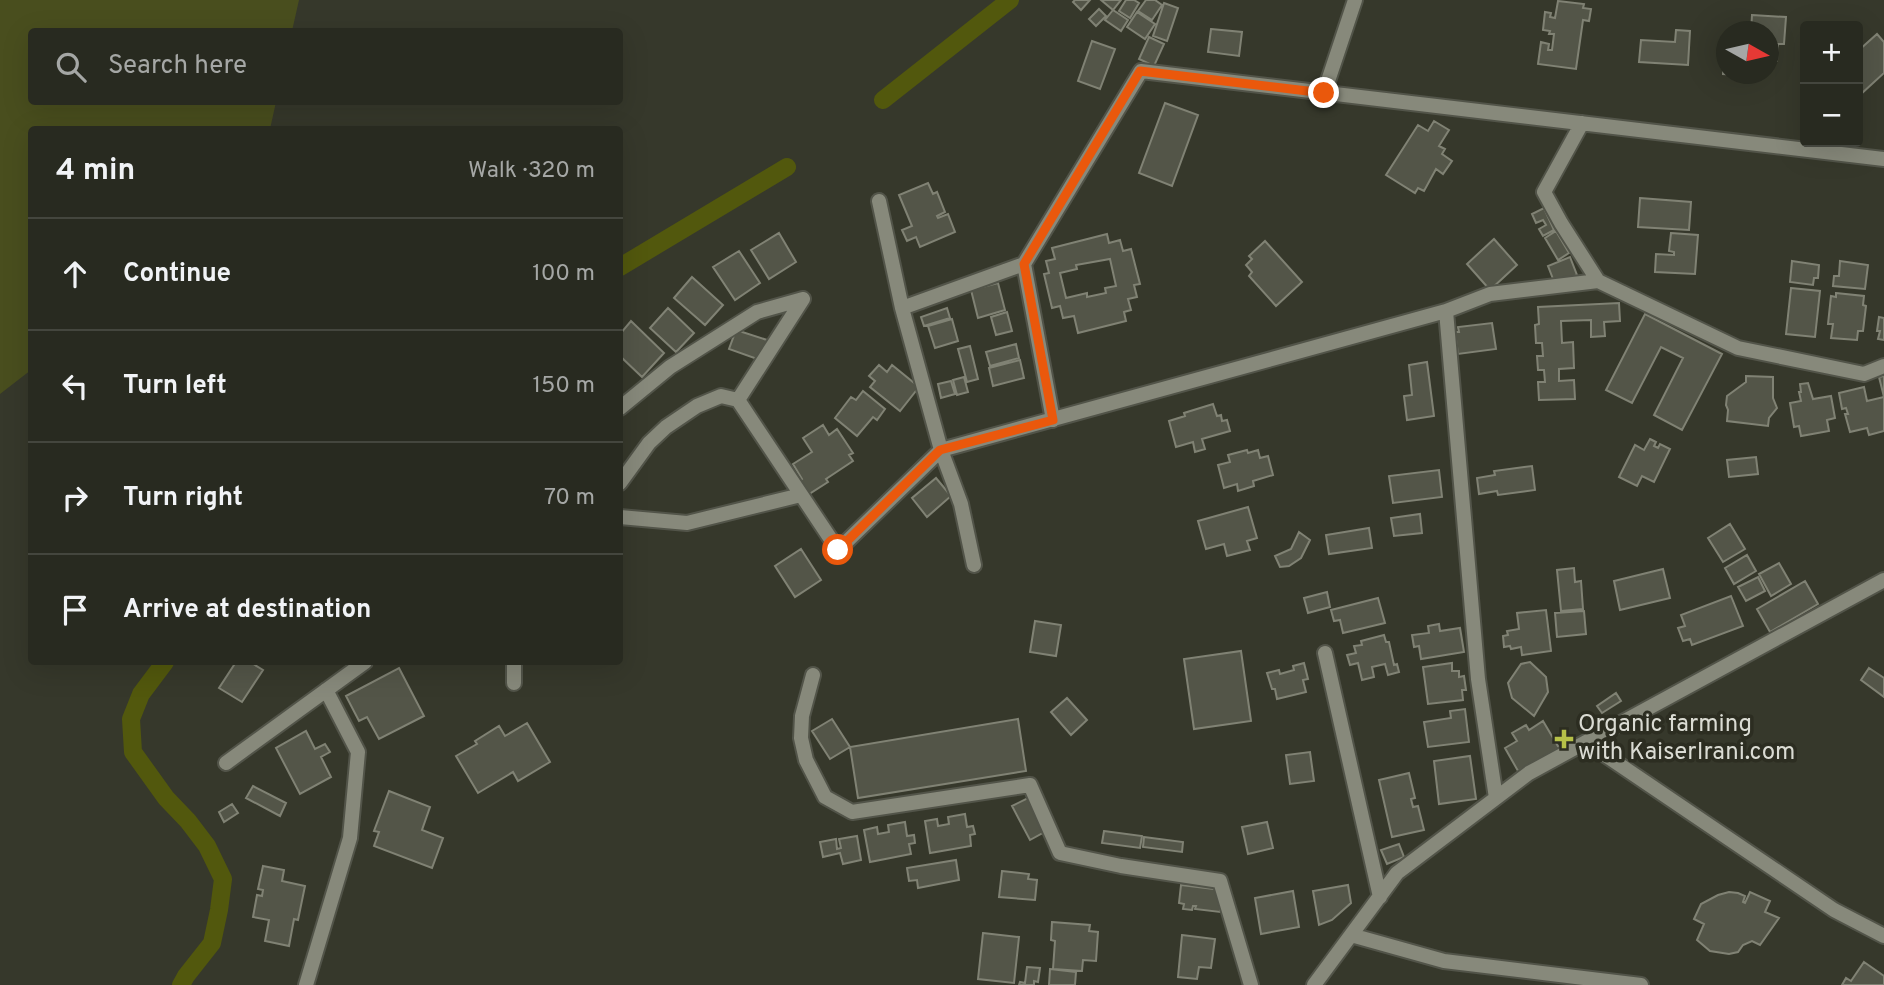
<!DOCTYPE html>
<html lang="en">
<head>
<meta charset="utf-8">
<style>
	:root { --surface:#282a20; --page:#34362d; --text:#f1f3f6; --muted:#a5a7a5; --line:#44463e }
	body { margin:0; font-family:Overpass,sans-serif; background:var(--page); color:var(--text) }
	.controls { position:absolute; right:21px; top:21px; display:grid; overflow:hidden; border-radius:7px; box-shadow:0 7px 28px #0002 }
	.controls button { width:63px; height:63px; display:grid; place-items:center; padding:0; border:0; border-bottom:2px solid var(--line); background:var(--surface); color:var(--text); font:35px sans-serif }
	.compass { position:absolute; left:1716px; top:21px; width:63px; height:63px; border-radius:50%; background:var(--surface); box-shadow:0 7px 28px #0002; rotate:98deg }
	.stop { position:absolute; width:21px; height:21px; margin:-16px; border:5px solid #ea580c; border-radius:50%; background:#fff }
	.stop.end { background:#ea580c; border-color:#fff; box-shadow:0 2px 7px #0008 }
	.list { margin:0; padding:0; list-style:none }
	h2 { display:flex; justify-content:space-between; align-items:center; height:91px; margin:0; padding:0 28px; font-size:30px }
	h2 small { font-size:23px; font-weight:400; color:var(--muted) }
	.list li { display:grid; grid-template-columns:46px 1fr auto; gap:21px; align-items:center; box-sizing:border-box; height:112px; padding:0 28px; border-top:2px solid var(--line) }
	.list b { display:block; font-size:26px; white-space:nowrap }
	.list em { font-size:23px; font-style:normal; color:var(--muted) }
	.icon { flex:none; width:38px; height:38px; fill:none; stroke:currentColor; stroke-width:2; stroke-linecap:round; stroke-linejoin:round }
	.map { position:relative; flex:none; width:1884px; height:985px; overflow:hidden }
	.search { position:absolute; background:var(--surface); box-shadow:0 7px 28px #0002; left:28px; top:28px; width:595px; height:77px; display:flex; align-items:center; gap:18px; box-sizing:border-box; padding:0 24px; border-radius:7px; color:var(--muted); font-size:26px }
	.panel { position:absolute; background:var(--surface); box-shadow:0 7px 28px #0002; left:28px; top:126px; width:595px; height:539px; border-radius:7px }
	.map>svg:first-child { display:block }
</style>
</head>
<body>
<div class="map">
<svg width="1884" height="985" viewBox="0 0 1884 985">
	<rect width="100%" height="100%" fill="#36382b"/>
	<path fill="#494e1e" d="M0 0H299L292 31 32 32V102H276L270 129 32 130 31 370 0 394Z"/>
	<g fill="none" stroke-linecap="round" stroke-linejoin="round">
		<path stroke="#52580d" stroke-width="18" d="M883 100 1010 0
			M620 267 787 167
			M165 662 141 694 131 719 133 752 166 798 188 821 207 846 223 879 219 910 212 943 186 976 181 985"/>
	</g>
	<path fill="#535548" stroke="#808274" stroke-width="2" fill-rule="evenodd" d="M1075 0H1090L1081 10 1073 2Z
		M1101 0H1121L1113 10Z
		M1126 0H1134L1139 3 1130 18 1119 11Z
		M1146 0H1155L1162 5 1152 20 1138 11Z
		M1558 1 1584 4 1583 8 1591 9 1589 21 1583 20 1576 69 1538 64 1541 42 1549 44 1548 50H1552L1554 34H1549L1550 31 1543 30 1545 12 1551 13 1550 17 1555 18Z
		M1164 3 1178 8 1167 41 1153 36Z
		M1099 9 1106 16 1096 26 1089 19Z
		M1113 10 1128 20 1121 31 1105 20Z
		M1137 12 1155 24 1145 39 1127 27Z
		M1752 15 1786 17 1784 44H1778L1777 61 1769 60V32H1751Z
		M1211 29 1242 32 1239 56 1208 52Z
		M1676 30 1690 31 1688 65 1639 62 1641 40 1675 42Z
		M1877 34 1884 42V73L1861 94 1858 91V51Z
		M1149 37 1164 44 1154 66 1139 59Z
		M1092 41 1115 49 1100 89 1078 81Z
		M1725 41H1727V74H1755V76L1723 74Z
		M1165 103 1198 115 1172 186 1139 173Z
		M1434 121 1449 130 1439 146 1445 149 1442 154 1452 161 1443 174 1436 169 1424 191 1418 188 1415 193 1386 175 1418 125 1428 131Z
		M928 183 933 194 937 192 945 212 937 216 938 218 948 214 955 232 920 247 916 237 907 241 902 230 912 226 899 195Z
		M1640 198 1691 202 1689 230 1638 227Z
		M1544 208 1554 230 1543 236 1539 229 1546 225 1543 220 1536 223 1532 214Z
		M1556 231 1569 253 1558 260 1545 238Z
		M779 233 796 262 769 279 751 250Z
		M1671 233 1698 235 1695 274 1655 272 1656 254 1674 255V252L1669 251Z
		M1107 234 1109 243 1120 240 1123 251 1131 249 1140 284 1134 285 1137 297 1128 299 1131 310 1124 312 1126 321 1078 333 1074 316 1063 318 1060 306 1052 308 1044 274 1049 273 1046 261 1055 259 1052 248ZM1110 259 1116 286 1105 288 1106 293 1087 297V293L1066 298 1060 273 1077 269 1076 265Z
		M1494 239 1517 265 1490 290 1467 264Z
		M1265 241 1302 282 1276 306 1249 276 1252 272 1246 265 1252 259 1249 256Z
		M739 251 760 283 735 300 713 267Z
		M1570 257 1577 275 1555 284 1548 266Z
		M1792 261 1819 265 1818 278H1814L1813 285 1790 282Z
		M1840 261 1868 265 1865 289 1833 286 1834 276H1839Z
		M692 277 723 305 705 325 674 298Z
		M998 283 1005 310 978 318 971 290Z
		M1791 288 1820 291 1815 337 1786 334Z
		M1836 293 1864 296 1863 305 1866 306 1863 331H1858L1857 340 1831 338 1833 324H1828L1831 296 1836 297Z
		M1619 303 1620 321 1604 322 1605 336 1591 337V320L1561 321 1562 343 1573 342 1574 368 1559 369V381L1574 380 1575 399 1539 400 1538 382H1545L1544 370H1538L1537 356H1543L1542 343H1536L1535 325 1539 324 1538 307Z
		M668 308 694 333 676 352 650 328Z
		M947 308 950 318 924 326 921 317Z
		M1007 312 1012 331 996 335 991 317Z
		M1645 314 1722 354 1682 430 1654 415 1683 358 1661 347 1632 403 1606 390Z
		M1879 317 1884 318V340L1878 339 1880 331H1877Z
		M952 319 958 341 935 348 928 326Z
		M631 321 664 353 642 377 620 356V334Z
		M1492 323 1496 349 1458 354 1455 332H1459L1458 327Z
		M736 330 767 340 760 360 729 349Z
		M1016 344 1019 358 990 366 986 352Z
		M970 346 978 379 967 382 958 349Z
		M1020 360 1024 378 993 386 989 368Z
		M1427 362 1434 416 1407 420 1404 396 1412 395 1409 365Z
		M879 365 887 372 892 365 919 387 900 411 870 387 875 381 869 376Z
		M1746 376 1773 377V398L1777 408 1769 418 1768 426 1727 421 1728 410 1726 405 1727 396 1746 382Z
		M1884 376V431L1869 435 1867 428 1850 432 1845 414H1848L1846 408 1842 409 1839 393 1864 387 1867 401 1884 397 1879 377Z
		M964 377 968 392 957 395 953 380Z
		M951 381 955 394 941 398 938 384Z
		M1808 383 1813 399 1831 396 1835 418 1827 420 1829 431 1801 436 1799 426 1794 427 1790 403 1801 401 1799 392H1801L1800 384Z
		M863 391 885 409 877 420 873 417 857 436 835 418 851 397 856 400Z
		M1213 404 1217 416 1221 415 1222 421 1227 420 1230 431 1202 439 1205 449 1195 452 1193 442 1176 447 1169 421 1185 416 1184 413Z
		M823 425 829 435 837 429 853 453 849 455 853 461 826 479 828 482 806 496 798 482 802 479 793 464 812 452 803 438Z
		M1650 439 1656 442 1654 446 1658 448 1660 444 1670 449 1654 482 1642 476 1637 486 1619 477 1635 445 1644 450Z
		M1247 450 1248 453 1258 450 1260 458 1268 456 1273 475 1253 481 1254 486 1238 491 1237 484 1224 488 1218 465 1230 462 1228 455Z
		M1756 457 1758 474 1729 477 1727 460Z
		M1532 466 1535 490 1498 495 1497 491 1479 494 1477 478 1495 475 1494 471Z
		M1439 470 1442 497 1393 503 1389 476Z
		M936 478 951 496 927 517 912 498Z
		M1248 507 1257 538 1247 541 1250 550 1227 556 1224 544 1206 549 1198 521Z
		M1420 514 1422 533 1394 536 1391 518Z
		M1730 524 1745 549 1723 562 1708 538Z
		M1369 528 1372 548 1329 554 1326 535Z
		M1299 532 1310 540 1301 558 1289 566 1280 567 1275 556 1291 549Z
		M801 549 821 580 795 597 775 566Z
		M1747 555 1756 571 1734 584 1725 568Z
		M1779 563 1791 584 1771 596 1759 574Z
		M1574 568 1575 582 1581 581 1583 609 1561 611 1557 570Z
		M1663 569 1670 598 1620 610 1614 581Z
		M1758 577 1765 591 1746 601 1738 587Z
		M1805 581 1818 604 1770 632 1757 609Z
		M1327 592 1330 607 1308 613 1304 598Z
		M1731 596 1743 626 1692 645 1690 639 1683 641 1678 628 1685 626 1681 615Z
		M1378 598 1385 623 1343 633 1340 620 1334 621 1331 610Z
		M1546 610 1551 651 1522 655 1521 647 1511 649 1510 646 1504 647 1503 636 1508 635 1507 631 1519 629 1517 613Z
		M1584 611 1586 634 1557 637 1555 613Z
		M1035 621 1061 625 1056 656 1030 652Z
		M1439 624 1440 631 1460 628 1464 652 1421 659 1419 646 1414 647 1412 635 1429 633 1428 626Z
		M1384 635 1386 642H1389L1394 665 1397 664 1399 672 1388 675 1385 664 1372 667 1374 677 1362 680 1358 663 1350 665 1347 655 1356 653 1354 646 1362 645 1361 641Z
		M1241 651 1251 721 1194 729 1184 659Z
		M236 662H250L263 670 242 702 219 688Z
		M1530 662 1546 677 1548 692 1534 716 1512 698 1508 683 1521 664Z
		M1304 663 1308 679 1303 680 1306 692 1277 699 1275 689H1272L1267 673 1279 670 1280 674 1294 670 1293 666Z
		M1452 663V671H1459V677L1464 676 1466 690H1462L1463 700 1428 704 1423 667Z
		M399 668 424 716 379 739 367 717 359 721 346 696Z
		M1869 668 1884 678V697L1861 680Z
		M1616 693 1621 701 1602 713 1597 706Z
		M1067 698 1087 720 1071 735 1051 712Z
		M1465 709 1469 742 1428 747 1424 722 1451 718 1450 711Z
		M832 719 850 747 830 759 812 731Z
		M1018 719 1026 771 858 798 850 747Z
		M1543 721 1559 748 1518 771 1505 748 1517 741 1512 733 1526 725 1529 730Z
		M527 723 550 762 518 781 513 772 478 793 456 756 477 744 475 741 499 726 505 736Z
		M306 731 315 749 325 744 330 752 321 757 331 777 300 794 276 748Z
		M1310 752 1314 781 1290 784 1286 755Z
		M1470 756 1476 799 1439 804 1434 761Z
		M1409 773 1415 798 1411 799 1413 807 1418 806 1424 830 1392 837 1379 780Z
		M253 786 286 803 280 816 246 798Z
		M389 791 430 807 422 830 443 838 432 868 374 846 379 832 374 831Z
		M1030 797 1048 830 1030 840 1012 806Z
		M232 804 238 813 224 822 219 812Z
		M965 814 967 827 973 826 975 834 970 835 971 846 930 853 925 821 937 819 938 826 949 824 948 817Z
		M905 822 907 836 914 835 915 843 909 844 911 854 870 862 864 830 877 827 878 834 889 832 888 825Z
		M1267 822 1273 848 1248 854 1242 827Z
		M1104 831 1142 836 1140 848 1102 843Z
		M857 836 861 860 843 864 840 853 823 857 820 842 836 839 837 849 841 848 839 839Z
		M1144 837 1183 842 1182 852 1143 847Z
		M1399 844 1404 857 1387 864 1381 850Z
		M956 860 959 880 918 888 917 880 909 881 907 868Z
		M263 866 284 870 282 881 305 886 298 920 294 919 289 946 265 941 269 920 253 917 257 895 262 896 263 890 258 889Z
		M1002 871 1029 874 1028 879 1037 880 1035 900 999 897Z
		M1181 885 1222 890 1220 912 1195 909 1196 906H1193L1192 910 1183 909 1184 904 1179 903Z
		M1348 885 1351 903 1332 920 1319 925 1313 891Z
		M1293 891 1299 927 1261 934 1255 898Z
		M1729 892 1738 893 1745 896 1743 902 1745 903 1750 892 1770 901 1765 912 1779 918 1760 945 1752 941 1743 945 1738 952 1729 954 1710 951 1697 940 1704 924 1694 919 1701 904 1718 895Z
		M1052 922 1090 925 1089 931 1098 932 1096 961 1083 960 1082 971 1053 969 1055 941 1051 940Z
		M983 933 1019 937 1014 983 978 979Z
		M1182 935 1215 939 1211 968 1199 967 1197 979 1178 977Z
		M1864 962 1884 976V985H1842L1846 978 1851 981Z
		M1027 967 1040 968 1038 982 1034 981V985H1019L1020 982 1025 983Z
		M1050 969 1076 972 1075 985H1049Z"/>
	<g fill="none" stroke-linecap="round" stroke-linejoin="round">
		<defs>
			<path id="minor" d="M1324 93 1355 0
				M1582 123 1544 192 1561 223 1598 281
				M879 201 902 308 941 450 961 504 974 565
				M1024 264 1053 420
				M803 299 738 400 838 550 941 450 1446 311 1490 294 1598 281 1738 348 1864 374 1884 366
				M902 308 1024 264 1141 71 1884 159
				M1446 311 1478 679 1496 798
				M620 408 670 367 757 312 803 299
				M620 483 649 443 666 427 697 406 721 396 738 400
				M620 517 687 523 801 495
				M1325 653 1380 897
				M514 662V683
				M813 675 802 716 801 738 806 760 825 797 852 812 1030 785 1060 853 1121 866 1220 881 1251 985
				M1586 742 1834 910 1884 936
				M226 763 365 662
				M1351 935 1444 961 1641 985
				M306 985 350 838 358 752 326 690
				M1314 985 1397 873 1529 773 1884 580"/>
		</defs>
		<use href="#minor" stroke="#525449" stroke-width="18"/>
		<use href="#minor" stroke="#87897b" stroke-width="14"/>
	</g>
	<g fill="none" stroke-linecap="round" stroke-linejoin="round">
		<path stroke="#ea580c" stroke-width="9" d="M838 550 940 450 1053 420 1024 264 1140 71 1324 93"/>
	</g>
	<path fill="#b6c148" stroke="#2c2d21" stroke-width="2.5" d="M1560.5 728.5h7v7h7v7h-7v7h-7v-7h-7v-7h7z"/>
	<g text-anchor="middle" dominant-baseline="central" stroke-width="7" stroke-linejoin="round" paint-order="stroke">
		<g font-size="24" fill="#dadbd3" stroke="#2c2d21" text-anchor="start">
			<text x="1578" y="725">Organic farming<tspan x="1578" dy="28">with KaiserIrani.com</tspan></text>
		</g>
	</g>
</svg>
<div class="controls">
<button>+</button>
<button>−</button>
</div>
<svg class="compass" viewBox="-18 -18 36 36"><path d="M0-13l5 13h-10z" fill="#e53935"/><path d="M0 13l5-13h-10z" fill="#a5a7a5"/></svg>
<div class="stop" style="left:838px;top:550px"></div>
<div class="stop end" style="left:1324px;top:93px"></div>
<div class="search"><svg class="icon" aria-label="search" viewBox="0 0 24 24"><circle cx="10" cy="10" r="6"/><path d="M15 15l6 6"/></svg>Search here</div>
<section class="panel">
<h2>4 min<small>Walk · 320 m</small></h2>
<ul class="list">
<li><svg class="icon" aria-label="ahead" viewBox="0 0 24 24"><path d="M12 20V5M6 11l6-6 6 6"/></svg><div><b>Continue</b></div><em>100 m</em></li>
<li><svg class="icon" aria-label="left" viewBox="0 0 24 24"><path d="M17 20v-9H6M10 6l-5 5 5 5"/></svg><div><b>Turn left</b></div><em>150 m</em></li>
<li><svg class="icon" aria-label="right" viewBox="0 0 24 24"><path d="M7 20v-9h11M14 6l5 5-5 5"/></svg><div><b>Turn right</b></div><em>70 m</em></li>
<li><svg class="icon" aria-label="arrive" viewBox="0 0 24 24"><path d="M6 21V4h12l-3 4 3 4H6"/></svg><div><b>Arrive at destination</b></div></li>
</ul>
</section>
</div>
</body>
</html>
